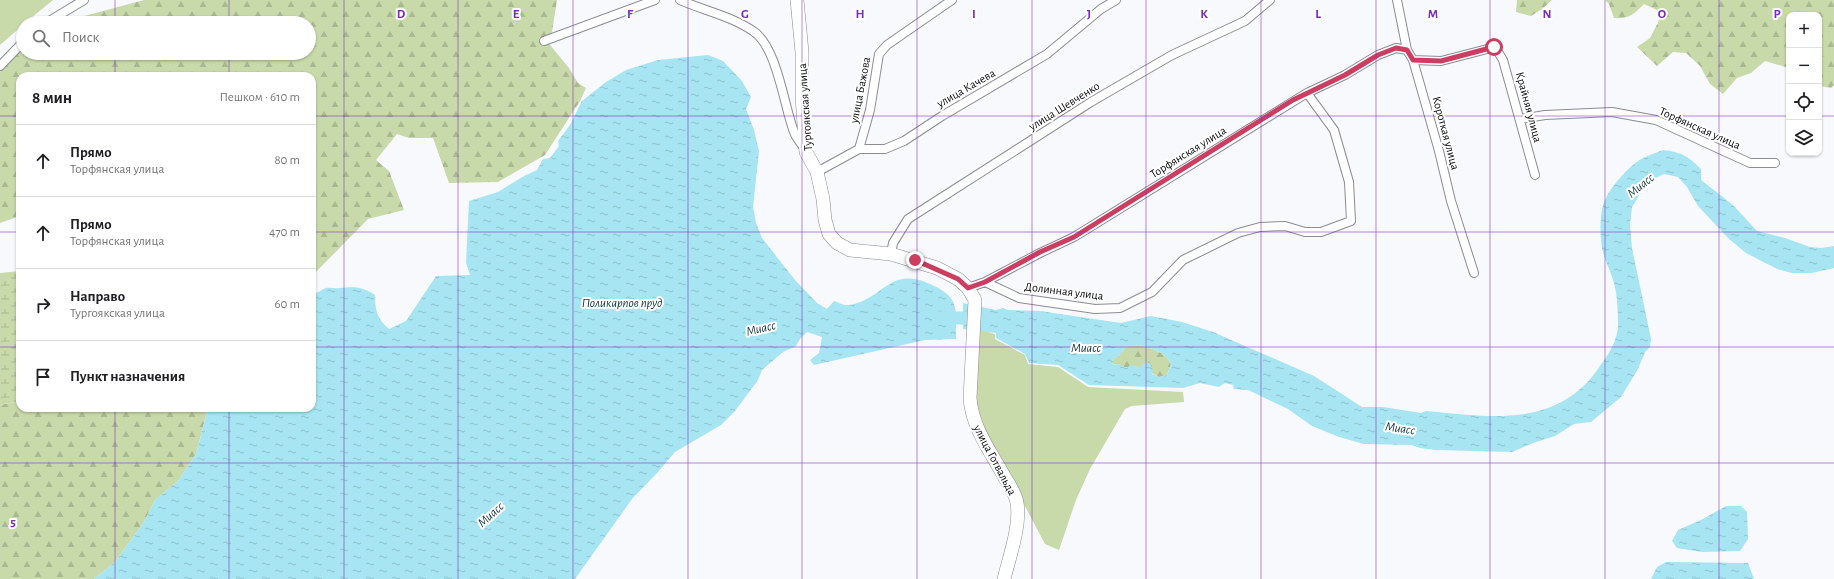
<!DOCTYPE html>
<html lang="ru">
<head>
<meta charset="utf-8">
<style>
	:root { --surface:#fff; --page:#f6f6f6; --text:#202124; --muted:#757577; --line:#e0e0e0 }
	body { margin:0; font-family:"Alegreya Sans",sans-serif; background:var(--page); color:var(--text) }
	.controls { position:absolute; right:12px; top:12px; display:grid; overflow:hidden; border-radius:8px; box-shadow:0 1px 3px #0004 }
	.controls button { width:36px; height:36px; display:grid; place-items:center; padding:0; border:0; border-bottom:1px solid var(--line); background:var(--surface); color:var(--text); font:20px sans-serif }
	.stop { position:absolute; width:12px; height:12px; margin:-9px; border:3px solid #cc3d62; border-radius:50%; background:#fff }
	.stop.end { background:#cc3d62; border-color:#fff; box-shadow:0 1px 4px #0008 }
	.list { margin:0; padding:0; list-style:none }
	h2 { display:flex; justify-content:space-between; align-items:center; height:52px; margin:0; padding:0 16px; font-size:17px }
	h2 small { font-size:13px; font-weight:400; color:var(--muted) }
	.list li { display:grid; grid-template-columns:26px 1fr auto; gap:12px; align-items:center; box-sizing:border-box; height:72px; padding:0 16px; border-top:1px solid var(--line) }
	.list b { display:block; font-size:15px; white-space:nowrap }
	.list p { margin:0; font-size:13px; white-space:nowrap; color:var(--muted) }
	.list em { font-size:13px; font-style:normal; color:var(--muted) }
	.icon { flex:none; width:22px; height:22px; fill:none; stroke:currentColor; stroke-width:2; stroke-linecap:round; stroke-linejoin:round }
	.map { position:relative; flex:none; width:1834px; height:579px; overflow:hidden }
	.search { position:absolute; background:var(--surface); box-shadow:0 1px 3px #0004; left:16px; top:16px; width:300px; height:44px; display:flex; align-items:center; gap:10px; box-sizing:border-box; padding:0 14px; border-radius:22px; color:var(--muted); font-size:15px }
	.panel { position:absolute; background:var(--surface); box-shadow:0 1px 3px #0004; left:16px; top:72px; width:300px; height:340px; border-radius:12px }
	.map>svg:first-child { display:block }
</style>
</head>
<body>
<div class="map">
<svg width="1834" height="579" viewBox="0 0 1834 579">
	<defs>
		<pattern id="forest-firs" width="22" height="20" patternUnits="userSpaceOnUse"><rect width="22" height="20" fill="#c8d9aa"/><path d="M5 1l3.5 6h-7zM16 11l3.5 6h-7z" fill="#aab991"/></pattern>
		<pattern id="wetland-marsh" width="20" height="14" patternUnits="userSpaceOnUse"><rect width="20" height="14" fill="#c8d9aa"/><path d="M1 5h8M5 5V1M11 12h8M15 12V8" fill="none" stroke="#aab991"/></pattern>
		<pattern id="water-ripples" width="26" height="14" patternUnits="userSpaceOnUse"><rect width="26" height="14" fill="#a6e5f1"/><path d="M2 4q2-2 4 0t4 0M15 11q2-2 4 0t4 0" fill="none" stroke="#8ec3cd"/></pattern>
	</defs>
	<rect width="100%" height="100%" fill="#f8f9fd"/>
	<path fill="#c8d9aa" d="M0 0H53L25 23H23V25L0 45Z
		M979 329 995 334V339L1025 355 1028 364 1058 367 1088 387 1183 392 1184 402 1132 406 1125 409 1090 469 1076 500 1059 550 1045 544 975 412Z"/>
	<path fill="url(#forest-firs)" d="M144 0H557L550 45 569 68 578 83 586 88 580 101 545 155 498 182 449 183 433 138H409L397 134 376 160 389 171 404 210 368 219 312 276V76H20V216L0 223V66L23 42V53H309V23H58Z
		M1517 0H1552L1542 9 1531 16 1516 12Z
		M1605 0H1834V85L1831 88 1819 86V15H1789V68L1765 61 1751 73 1737 78 1723 94 1710 84 1700 66 1686 53 1673 52 1657 66 1637 47 1650 38 1663 13 1644 4C1634 14 1630 19 1614 18L1609 4Z
		M1139 345C1152 349 1165 351 1171 364L1167 375 1159 377C1149 372 1137 362 1126 368L1118 364 1112 365 1114 358 1119 356 1125 347Z
		M20 401V408H208L196 454 178 481 155 500 144 522 115 562 94 579H0V405Z"/>
	<path fill="url(#wetland-marsh)" d="M20 271V401L0 405V273Z"/>
	<path fill="url(#water-ripples)" fill-rule="evenodd" d="M708 55 723 61 742 81 751 97 746 109 754 130 759 151 753 207 756 223 762 238 795 280 817 303 827 309 834 301C838 302 844 306 849 305 883 300 889 265 930 284 962 298 955 310 956 339L925 340 814 365 810 360 819 353 822 337 807 332 800 339 796 346 783 352 762 370 758 380 735 411 721 425 675 452 658 472 632 499 575 579H94L115 562 144 522 155 500 178 481 196 454 208 408H312V294C318 293 321 290 326 288 330 287 335 289 339 288 355 287 360 286 375 295 375 310 377 319 389 329L406 321 436 276 470 275 466 263 469 201 498 192 524 176 537 170 543 159 550 158 559 146 558 141 570 125 582 101 606 82 626 70 658 60Z
		M1663 150C1681 152 1688 156 1701 169V180L1733 205 1757 231 1785 238 1810 247 1821 248 1834 246V268L1812 273H1792L1777 269 1746 253 1729 239 1698 206 1687 187 1678 177 1664 174 1656 178 1642 191 1632 207 1630 225 1632 248 1651 339 1650 347 1645 352 1638 369 1621 397 1591 422 1574 424 1555 436 1533 443 1512 452 1436 450 1420 448 1411 445 1364 444 1339 437 1312 426 1288 409 1248 390 1234 389 1233 385 1225 383 1219 387 1200 383 1183 388 1089 385 1058 365 1029 363 1025 354 996 338V333L963 329V303L996 310 1003 308 1008 310 1040 311 1121 323 1151 316 1182 322 1213 332 1314 376 1362 407H1383L1421 413 1426 411C1491 417 1558 429 1600 366 1609 354 1619 338 1618 322 1618 310 1617 294 1614 283 1611 271 1604 260 1602 248 1600 235 1599 210 1606 198 1612 185 1631 164 1643 158 1649 155 1656 153 1663 150ZM1139 345C1152 349 1165 351 1171 364L1167 375 1159 377 1152 374 1153 370 1150 363H1144L1141 367 1131 365 1126 368 1118 364 1112 365 1114 358 1119 356 1125 347Z
		M1726 506H1741L1747 512 1748 539 1740 551 1702 552 1677 548 1672 541 1678 530 1703 519Z
		M1666 562 1748 563 1754 579H1651L1657 567Z"/>
	<g fill="none" stroke-linecap="round" stroke-linejoin="round">
		<path stroke="#a6e5f1" stroke-width="13" d="M938 318H980"/>
		<defs>
			<path id="minor" d="M680 0C705 11 731 16 753 31 777 46 784 106 794 132 796 138 801 143 804 148
				M1397 0 1407 50 1413 60 1439 151 1451 201 1474 273
				M46 23 84 0
				M544 41 655 0
				M1413 60 1441 61 1495 47 1503 60 1535 175
				M0 66 23 42
				M1520 119 1545 115 1612 112 1656 120 1750 163H1775
				M859 149 870 110 879 54 887 45 952 0
				M817 172 859 149H885L904 141 942 116 1047 54 1101 9 1116 0
				M891 254 893 243 908 219 1091 102 1172 55 1245 21 1270 0
				M985 282 1040 253 1074 237 1307 93 1345 75 1378 55 1396 48 1407 50
				M968 288 985 282 1019 298 1095 309 1120 308 1152 292 1183 260 1238 233 1260 227 1285 226 1305 232H1321L1351 221 1349 182 1334 130 1307 93"/>
			<path id="primary" d="M797 0 802 52V97L806 152 817 172 823 199 825 220 829 234 837 243 850 250 891 254 937 268 958 279 968 288 975 300 970 398C972 427 990 451 1004 476 1009 484 1016 494 1017 503 1021 525 1009 558 1004 579"/>
		</defs>
		<use href="#minor" stroke="#8b8c96" stroke-width="10"/>
		<use href="#primary" stroke="#8b8c96" stroke-width="14"/>
		<use href="#minor" stroke="#fff" stroke-width="8"/>
		<use href="#primary" stroke="#fff" stroke-width="13"/>
	</g>
	<g fill="none" stroke-linecap="round" stroke-linejoin="round">
		<path stroke="#cc3d62" stroke-width="5" d="M915 260 958 279 968 288 985 282 1040 252 1074 237 1293 100 1345 75 1378 55 1396 48 1407 50 1413 60 1441 61 1494 47"/>
	</g>
	<path fill="none" stroke="#7b2cbf" stroke-width="1" stroke-opacity="0.55" d="M115 0V23M229 0V23M344 0V579M458 0V579M573 0V579M688 0V579M802 0V579M917 0V579M1032 0V579M1146 0V579M1261 0V579M1376 0V579M1490 0V579M1605 0V579M1719 0V579M115 53V76M229 53V76M0 116H20M312 116H1789M1819 116H1834M0 232H20M312 232H1834M0 347H20M312 347H1834M115 408V579M229 408V579M0 463H1834"/>
	<g text-anchor="middle" dominant-baseline="central" stroke-width="4" stroke-linejoin="round" paint-order="stroke">
		<g font-size="12" fill="#0b0b0f" stroke="#fff">
			<text transform="translate(966 88) rotate(-30)">улица Качева</text>
			<text transform="translate(860 90) rotate(-79)">улица Бажова</text>
			<text transform="translate(1064 106) rotate(-32)">улица Шевченко</text>
			<text transform="translate(805 107) rotate(-94)">Тургоякская улица</text>
			<text transform="translate(1529 107) rotate(75)">Крайняя улица</text>
			<text transform="translate(1700 128) rotate(24)">Торфянская улица</text>
			<text transform="translate(1446 133) rotate(75)">Короткая улица</text>
			<text transform="translate(1188 152) rotate(-32)">Торфянская улица</text>
			<text transform="translate(1064 291) rotate(7)">Долинная улица</text>
			<text transform="translate(995 460) rotate(62)">улица Готвальда</text>
		</g>
		<g font-size="13" font-style="italic" fill="#16363b" stroke="#fff">
			<text transform="translate(1641 186) rotate(-39)">Миасс</text>
			<text x="622" y="303">Поликарпов пруд</text>
			<text transform="translate(761 329) rotate(-13)">Миасс</text>
			<text x="1086" y="348">Миасс</text>
			<text transform="translate(1400 429) rotate(8)">Миасс</text>
			<text transform="translate(491 515) rotate(-42)">Миасс</text>
		</g>
	</g>
	<g font-size="13" text-anchor="middle" font-weight="bold" fill="#7b2cbf" stroke="#fff" stroke-width="4" stroke-linejoin="round" paint-order="stroke">
		<text x="401" y="18">D</text>
		<text x="516" y="18">E</text>
		<text x="630" y="18">F</text>
		<text x="745" y="18">G</text>
		<text x="860" y="18">H</text>
		<text x="974" y="18">I</text>
		<text x="1089" y="18">J</text>
		<text x="1204" y="18">K</text>
		<text x="1318" y="18">L</text>
		<text x="1433" y="18">M</text>
		<text x="1547" y="18">N</text>
		<text x="1662" y="18">O</text>
		<text x="1777" y="18">P</text>
		<text x="13" y="526">5</text>
	</g>
</svg>
<div class="controls">
<button>+</button>
<button>−</button>
<button><svg class="icon" aria-label="locate" viewBox="0 0 24 24"><circle cx="12" cy="12" r="6"/><path d="M12 2v4M12 18v4M2 12h4M18 12h4"/></svg></button>
<button><svg class="icon" aria-label="layers" viewBox="0 0 24 24"><path d="M12 4l9 5-9 5-9-5zM3 14l9 5 9-5"/></svg></button>
</div>
<div class="stop" style="left:1494px;top:47px"></div>
<div class="stop end" style="left:915px;top:260px"></div>
<div class="search"><svg class="icon" aria-label="search" viewBox="0 0 24 24"><circle cx="10" cy="10" r="6"/><path d="M15 15l6 6"/></svg>Поиск</div>
<section class="panel">
<h2>8 мин<small>Пешком · 610 m</small></h2>
<ul class="list">
<li><svg class="icon" aria-label="ahead" viewBox="0 0 24 24"><path d="M12 20V5M6 11l6-6 6 6"/></svg><div><b>Прямо</b><p>Торфянская улица</p></div><em>80 m</em></li>
<li><svg class="icon" aria-label="ahead" viewBox="0 0 24 24"><path d="M12 20V5M6 11l6-6 6 6"/></svg><div><b>Прямо</b><p>Торфянская улица</p></div><em>470 m</em></li>
<li><svg class="icon" aria-label="right" viewBox="0 0 24 24"><path d="M7 20v-9h11M14 6l5 5-5 5"/></svg><div><b>Направо</b><p>Тургоякская улица</p></div><em>60 m</em></li>
<li><svg class="icon" aria-label="arrive" viewBox="0 0 24 24"><path d="M6 21V4h12l-3 4 3 4H6"/></svg><div><b>Пункт назначения</b></div></li>
</ul>
</section>
</div>
</body>
</html>
